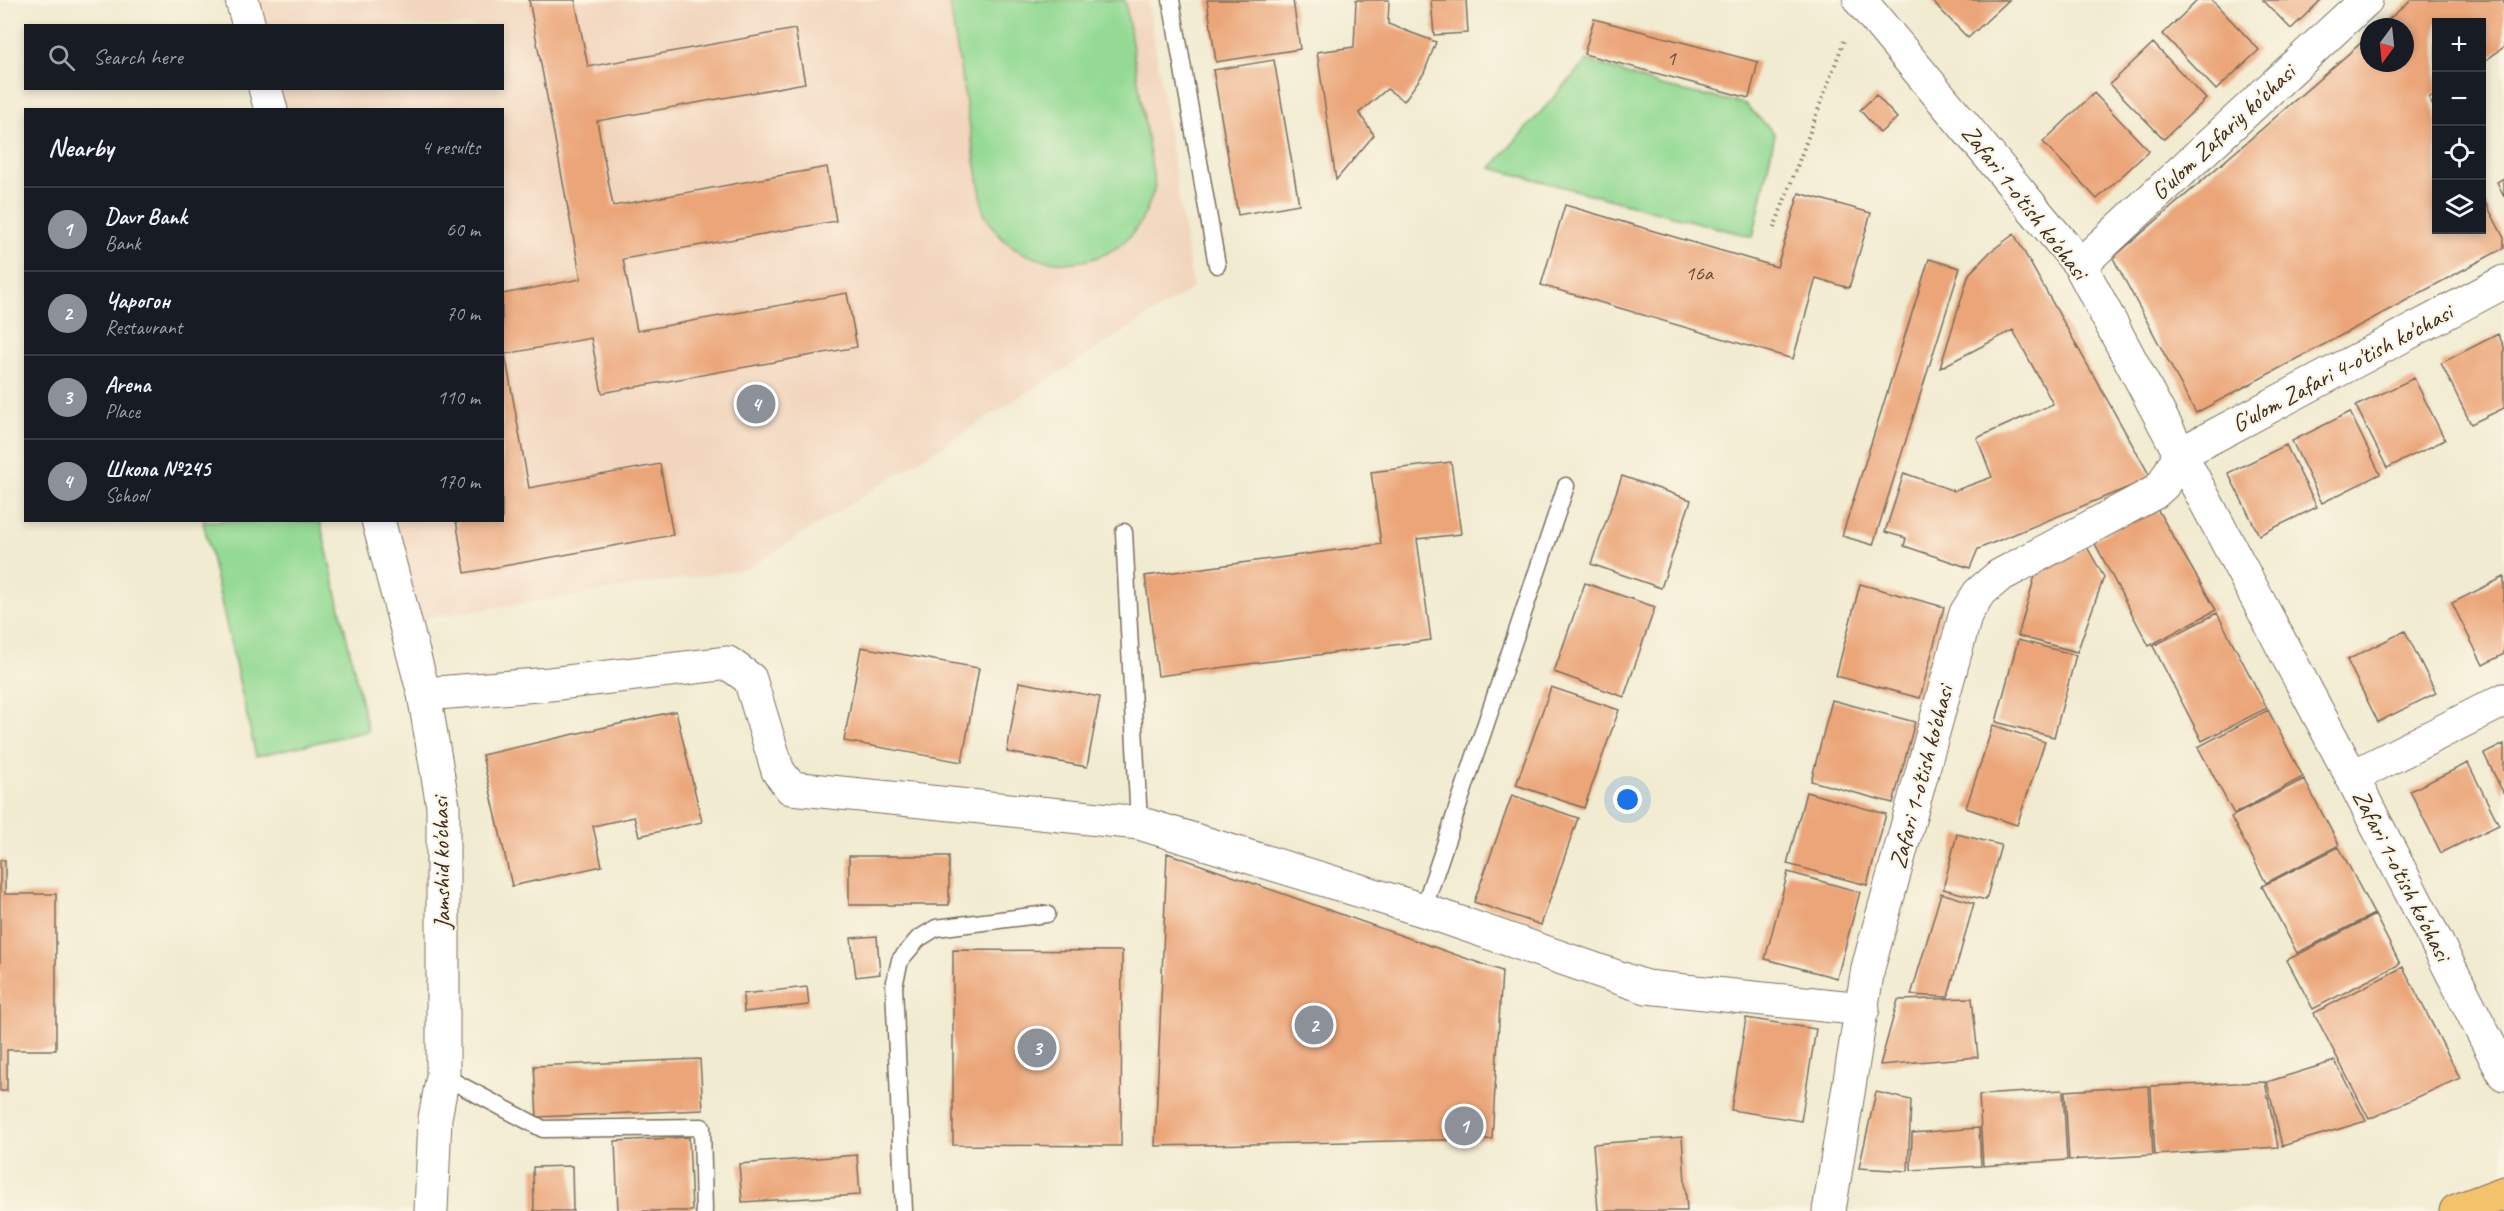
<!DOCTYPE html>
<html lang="en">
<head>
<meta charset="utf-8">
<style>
	:root { --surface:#171b24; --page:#242831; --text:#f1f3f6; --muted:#9ea1a6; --line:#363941; --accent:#8c9099 }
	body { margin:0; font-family:Caveat,sans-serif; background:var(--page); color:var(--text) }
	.controls { position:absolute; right:18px; top:18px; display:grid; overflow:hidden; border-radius:0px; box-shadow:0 3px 9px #0003 }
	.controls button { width:54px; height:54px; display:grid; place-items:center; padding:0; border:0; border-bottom:2px solid var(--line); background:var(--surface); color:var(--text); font:30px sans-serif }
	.compass { position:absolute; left:2360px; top:18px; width:54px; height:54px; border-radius:50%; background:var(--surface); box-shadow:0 3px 9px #0003; rotate:195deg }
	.you { position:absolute; left:1628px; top:800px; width:21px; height:21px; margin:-15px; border:4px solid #fff; border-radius:50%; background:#1a73e8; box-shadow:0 0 0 9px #1a73e833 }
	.badge { display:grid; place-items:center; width:39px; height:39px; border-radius:50%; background:var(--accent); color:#fff; font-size:20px; font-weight:700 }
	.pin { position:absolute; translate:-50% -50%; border:3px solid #fff; box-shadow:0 2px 6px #0006 }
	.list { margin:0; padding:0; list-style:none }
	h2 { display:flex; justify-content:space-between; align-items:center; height:78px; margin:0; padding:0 24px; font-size:26px }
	h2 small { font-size:20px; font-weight:400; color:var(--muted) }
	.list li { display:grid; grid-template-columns:39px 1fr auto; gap:18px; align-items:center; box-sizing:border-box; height:84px; padding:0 24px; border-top:2px solid var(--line) }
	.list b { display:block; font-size:22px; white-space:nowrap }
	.list p { margin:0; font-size:20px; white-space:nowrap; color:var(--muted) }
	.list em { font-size:20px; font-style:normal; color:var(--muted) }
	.icon { flex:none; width:33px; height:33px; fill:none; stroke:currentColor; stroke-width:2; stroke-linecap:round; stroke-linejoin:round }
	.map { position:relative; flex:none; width:2504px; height:1211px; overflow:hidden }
	.search { position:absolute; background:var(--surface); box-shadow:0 3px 9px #0003; left:24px; top:24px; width:480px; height:66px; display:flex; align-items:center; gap:15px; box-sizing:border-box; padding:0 21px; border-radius:0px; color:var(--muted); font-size:22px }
	.panel { position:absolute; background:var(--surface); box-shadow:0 3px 9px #0003; left:24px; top:108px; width:480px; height:414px; border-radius:0px }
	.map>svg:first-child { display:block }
</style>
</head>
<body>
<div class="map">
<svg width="2504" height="1211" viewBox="0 0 2504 1211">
	<rect width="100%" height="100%" fill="#fcf5e5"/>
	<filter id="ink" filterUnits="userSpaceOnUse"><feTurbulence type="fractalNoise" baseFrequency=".0167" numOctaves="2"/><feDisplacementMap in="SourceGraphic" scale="12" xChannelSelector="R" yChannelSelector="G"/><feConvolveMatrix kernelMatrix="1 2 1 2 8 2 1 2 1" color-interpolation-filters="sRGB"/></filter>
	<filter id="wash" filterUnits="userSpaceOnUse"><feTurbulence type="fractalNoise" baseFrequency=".008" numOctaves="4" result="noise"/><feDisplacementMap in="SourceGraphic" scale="24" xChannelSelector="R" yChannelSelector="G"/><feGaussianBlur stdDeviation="1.35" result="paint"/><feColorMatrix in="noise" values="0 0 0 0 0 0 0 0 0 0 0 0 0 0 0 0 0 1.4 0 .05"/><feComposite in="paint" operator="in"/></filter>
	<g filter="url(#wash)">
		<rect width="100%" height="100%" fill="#f1ebd1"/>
		<path fill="#f2d5bd" d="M253 0H1148L1193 288 747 569 414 620 388 521 502 520V110L281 109 276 89 502 88V26L259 25Z"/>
		<path fill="#94da94" stroke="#688259" stroke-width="1.5" d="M949 0H1125L1155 187C1149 205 1143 222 1130 236 1098 271 1034 271 1001 237 994 230 990 222 984 214Z
			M1587 60 1661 86 1745 104 1775 134 1753 237 1491 168Z
			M203 521H320L368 731 256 756Z"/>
		<g id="blocks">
			<path fill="#eba578" d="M529 0H575L588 67 795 29 805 83 597 121 613 206 827 167 836 221 623 259 637 331 847 293 857 347 602 393 591 338 505 354 529 488 660 464 673 535 465 573 456 520H502V294L581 279Z
				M1207 0H1293L1300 49 1216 62Z
				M1356 0H1389L1388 24 1436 42 1424 73 1404 101 1387 89 1359 113 1374 135 1336 180 1317 52 1354 47Z
				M1431 0H1466L1468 33 1434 35Z
				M1931 0H2009L1968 38Z
				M2198 0H2212L2259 50 2216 90 2163 34Z
				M2263 0H2321L2291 29Z
				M2411 0H2502L2504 3V47L2482 63V22H2436V93L2429 98 2436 112V230H2482V196L2504 238V248L2196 413 2113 258 2369 36V63H2405V27H2380Z
				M1594 19 1758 62 1749 98 1584 54Z
				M2153 43 2206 99 2164 139 2110 84Z
				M1274 60 1299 204 1238 215 1213 70Z
				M2094 93 2149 151 2097 199 2043 142Z
				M1876 95 1897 118 1880 133 1860 110Z
				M2504 178V196L2497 182Z
				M1799 193 1871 213 1849 288 1816 278 1793 359 1541 285 1565 205 1777 267Z
				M2014 234 2151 478 1978 549 1970 568 1904 546 1906 538 1885 532 1904 473 1954 491 1992 477 1977 438 2053 404 2013 330 1940 368 1969 274 1990 252Z
				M1929 259 1960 268 1873 545 1842 536Z
				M2498 334 2504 346V408L2471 424 2441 363Z
				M2414 378 2445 440 2387 468 2356 406Z
				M2350 412 2380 474 2322 503 2292 441Z
				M2286 445 2317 507 2259 535 2228 473Z
				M1451 462 1461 534 1417 539 1431 640 1158 676 1145 576 1381 544 1371 472Z
				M1622 476 1691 500 1661 588 1591 564Z
				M2156 507 2216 610 2149 646 2093 540Z
				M2087 547 2104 577 2077 652 2018 636 2036 572Z
				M2504 577V654L2483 665 2452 603Z
				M1585 583 1655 607 1624 697 1554 672Z
				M1860 584 1944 607 1920 698 1836 676Z
				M2217 613 2267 708 2202 741 2153 646Z
				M2405 631 2436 693 2378 722 2347 660Z
				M2018 640 2076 655 2054 737 1996 722Z
				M861 647 979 668 962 762 844 741Z
				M1019 682 1100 697 1087 767 1007 752Z
				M1551 687 1619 710 1584 808 1516 785Z
				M1832 700 1915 722 1893 803 1811 781Z
				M2268 710 2303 777 2234 814 2198 747Z
				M676 711 702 822 639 836 634 817 593 826 602 866 512 886 482 755Z
				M1993 725 2045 742 2017 825 1966 808Z
				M2504 744V794L2484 754Z
				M2468 763 2499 825 2441 853 2410 791Z
				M2304 779 2339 845 2266 883 2231 817Z
				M1806 792 1886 814 1867 885 1787 864Z
				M1512 795 1578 818 1541 925 1474 902Z
				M1957 834 2001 845 1986 900 1943 889Z
				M2339 847 2374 914 2297 953 2262 886Z
				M1167 853 1502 971 1492 1139 1155 1146Z
				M849 856H949V905H849Z
				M0 860H5V894H56V1050H7V1091H0Z
				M1788 872 1860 892 1837 978 1765 959Z
				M1941 893 1974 903 1948 997 1911 995Z
				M2375 915 2400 964 2313 1009 2287 960Z
				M877 936 880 974 856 977 851 938Z
				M953 950 1122 951 1121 1146 953 1145Z
				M2403 967 2460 1078 2369 1119 2314 1013Z
				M807 987 809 1005 744 1012 743 994Z
				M1972 998 1978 1057 1880 1065 1898 1000Z
				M1746 1018 1816 1029 1801 1121 1731 1110Z
				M700 1059 703 1110 537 1117 534 1066Z
				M2335 1061 2366 1121 2282 1146 2267 1082Z
				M2265 1082 2278 1147 2155 1155 2151 1086Z
				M2149 1086 2153 1155 2069 1160 2065 1091Z
				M2063 1090 2067 1160 1983 1166 1979 1095Z
				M1876 1092 1911 1100 1908 1171 1859 1168Z
				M1979 1128 1981 1166 1911 1170 1912 1133Z
				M689 1137 692 1211H618L615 1141Z
				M1682 1137 1687 1211H1598L1593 1144Z
				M857 1155 860 1195 742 1202 739 1164Z
				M572 1166 573 1211H534L533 1167Z"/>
		</g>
	</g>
	<g filter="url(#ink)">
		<use href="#blocks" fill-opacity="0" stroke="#7b6e5d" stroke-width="1.5"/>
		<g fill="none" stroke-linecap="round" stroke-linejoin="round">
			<defs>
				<path id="service" d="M1171 0 1217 265
					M1124 532 1139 823
					M1423 910 1566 486
					M443 1076 543 1129 702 1127 704 1211
					M904 1211 894 986 900 960 918 939 936 928 1047 914"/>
				<path id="minor" d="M1860 0 2080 265 2352 777 2504 1074
					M2080 265 2366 0
					M424 694 550 684 728 663 750 679 778 771 791 788 1139 823 1423 910 1646 987 1863 1009
					M2352 777 2504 700
					M1829 1211 1868 968 1966 613 1979 593 1999 576 2154 493 2163 485 2180 454 2504 282"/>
				<path id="tertiary" d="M242 0 249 26
					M265 88 271 110
					M378 520 424 694 443 806V1076L435 1118 431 1211"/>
				<path id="primary" d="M2456 1211 2504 1193"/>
			</defs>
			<use href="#service" stroke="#7b6e5d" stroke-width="19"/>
			<use href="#minor" stroke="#7b6e5d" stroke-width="35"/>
			<use href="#tertiary" stroke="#7b6e5d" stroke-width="35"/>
			<use href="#primary" stroke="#7b6e5d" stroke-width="35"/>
			<path stroke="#7b6e5d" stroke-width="4" stroke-dasharray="1.5 4.5" stroke-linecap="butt" d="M1774 228 1845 38"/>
			<use href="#service" stroke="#fff" stroke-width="16"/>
			<use href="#minor" stroke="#fff" stroke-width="33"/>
			<use href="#tertiary" stroke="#fff" stroke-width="33"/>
			<use href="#primary" stroke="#f2c36a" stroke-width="33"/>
		</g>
	</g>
	<g text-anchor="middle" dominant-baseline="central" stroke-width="4.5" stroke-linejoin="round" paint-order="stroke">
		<g font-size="21" fill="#674934">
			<text x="1671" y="58">1</text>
			<text x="1699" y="273">16а</text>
		</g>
		<g font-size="24" fill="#3b2a1e" stroke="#fcf5e5">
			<text transform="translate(2223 132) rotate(-43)">G'ulom Zafariy ko'chasi</text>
			<text transform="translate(2025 202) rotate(52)">Zafari 1-o'tish ko'chasi</text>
			<text transform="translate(2342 368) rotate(-28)">G'ulom Zafari 4-o'tish ko'chasi</text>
			<text transform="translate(1921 777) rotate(-75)">Zafari 1-o'tish ko'chasi</text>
			<text transform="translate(441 863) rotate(-91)">Jamshid ko'chasi</text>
			<text transform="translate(2402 875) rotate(63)">Zafari 1-o'tish ko'chasi</text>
		</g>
	</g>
</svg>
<div class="controls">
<button>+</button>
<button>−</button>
<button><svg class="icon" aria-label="locate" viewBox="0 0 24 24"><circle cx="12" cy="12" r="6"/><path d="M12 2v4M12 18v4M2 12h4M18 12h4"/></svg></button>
<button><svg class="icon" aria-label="layers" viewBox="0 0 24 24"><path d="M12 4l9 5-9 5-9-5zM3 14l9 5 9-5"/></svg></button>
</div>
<svg class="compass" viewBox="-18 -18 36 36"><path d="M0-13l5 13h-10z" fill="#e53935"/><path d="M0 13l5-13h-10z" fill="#9ea1a6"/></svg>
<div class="you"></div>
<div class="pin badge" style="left:1464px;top:1126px">1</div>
<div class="pin badge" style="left:1314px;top:1025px">2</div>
<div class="pin badge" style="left:1037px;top:1048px">3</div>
<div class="pin badge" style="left:756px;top:404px">4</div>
<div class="search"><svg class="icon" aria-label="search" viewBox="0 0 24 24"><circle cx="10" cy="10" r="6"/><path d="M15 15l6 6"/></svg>Search here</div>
<section class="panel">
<h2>Nearby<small>4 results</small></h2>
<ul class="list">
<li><span class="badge">1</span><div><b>Davr Bank</b><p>Bank</p></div><em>60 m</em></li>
<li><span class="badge">2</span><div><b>Чарогон</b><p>Restaurant</p></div><em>70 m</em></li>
<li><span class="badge">3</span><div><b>Arena</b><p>Place</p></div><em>110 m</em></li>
<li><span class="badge">4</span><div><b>Школа №245</b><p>School</p></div><em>170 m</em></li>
</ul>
</section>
</div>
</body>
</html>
